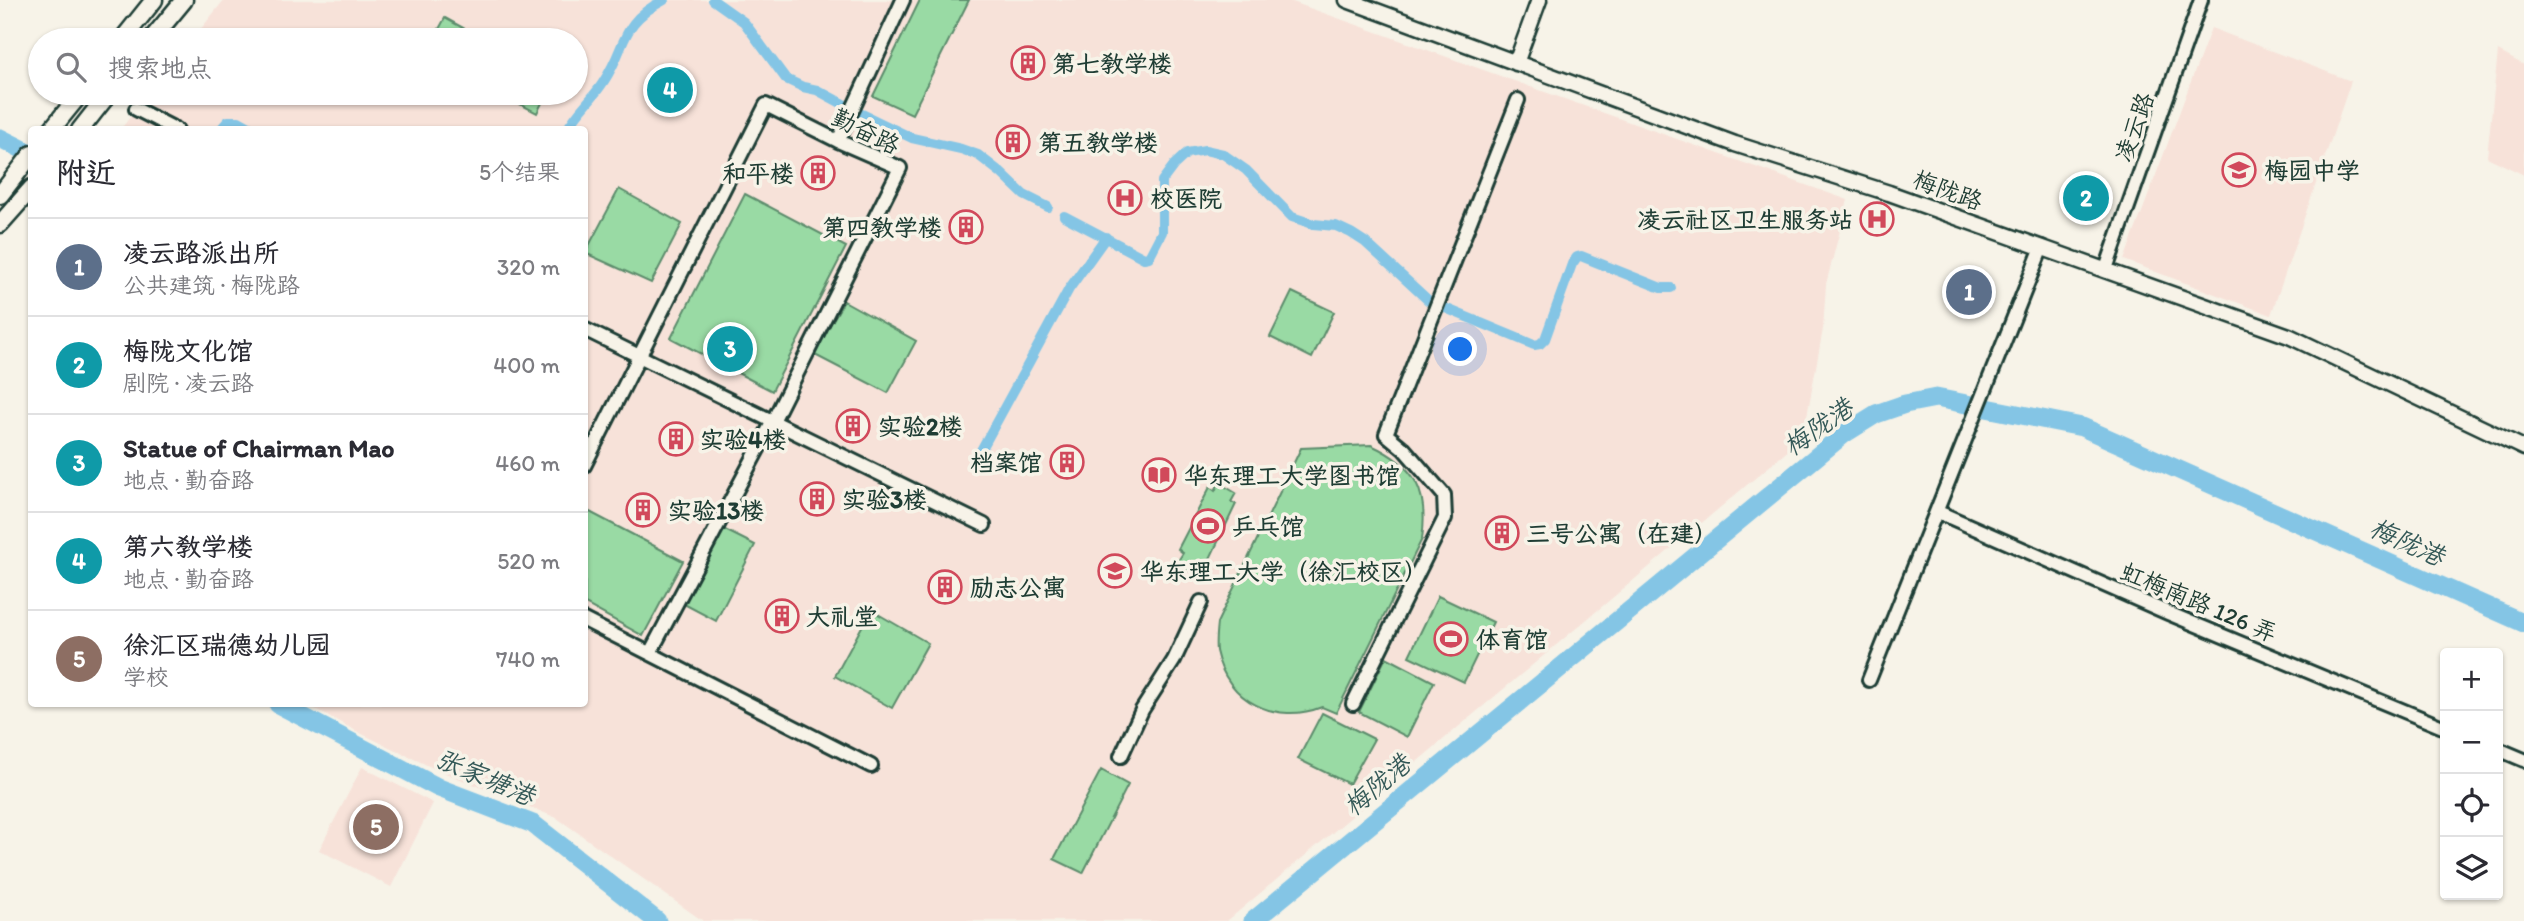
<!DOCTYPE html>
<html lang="zh">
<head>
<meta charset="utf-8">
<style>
	:root { --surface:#fff; --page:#f7f7f7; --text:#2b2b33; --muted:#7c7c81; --line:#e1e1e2; --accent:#ea580c }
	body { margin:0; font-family:Itim,"LXGW WenKai TC",sans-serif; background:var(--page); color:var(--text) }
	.controls { position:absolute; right:21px; bottom:21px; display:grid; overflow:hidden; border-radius:7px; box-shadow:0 2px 5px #0004 }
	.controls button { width:63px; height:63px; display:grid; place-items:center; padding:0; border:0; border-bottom:2px solid var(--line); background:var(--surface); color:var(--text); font:35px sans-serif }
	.you { position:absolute; left:1461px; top:350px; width:24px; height:24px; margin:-18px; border:5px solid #fff; border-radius:50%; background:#1a73e8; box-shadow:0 0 0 10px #1a73e833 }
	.badge { display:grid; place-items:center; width:46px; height:46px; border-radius:50%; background:var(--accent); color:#fff; font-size:23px; font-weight:700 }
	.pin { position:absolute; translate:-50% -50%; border:4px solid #fff; box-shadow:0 2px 7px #0006 }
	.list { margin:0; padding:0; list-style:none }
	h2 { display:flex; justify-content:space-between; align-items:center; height:91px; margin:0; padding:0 28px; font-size:30px }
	h2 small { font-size:23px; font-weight:400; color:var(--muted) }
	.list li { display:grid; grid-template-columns:46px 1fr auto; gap:21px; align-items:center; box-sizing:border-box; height:98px; padding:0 28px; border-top:2px solid var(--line) }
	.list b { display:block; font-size:26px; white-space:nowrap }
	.list p { margin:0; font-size:23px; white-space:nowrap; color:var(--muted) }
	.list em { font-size:23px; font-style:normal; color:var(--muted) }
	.icon { flex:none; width:38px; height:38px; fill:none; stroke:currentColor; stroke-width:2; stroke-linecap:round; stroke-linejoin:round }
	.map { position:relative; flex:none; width:2524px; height:921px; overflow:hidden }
	.search { position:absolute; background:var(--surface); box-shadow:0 2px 5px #0004; left:28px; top:28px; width:560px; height:77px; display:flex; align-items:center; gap:18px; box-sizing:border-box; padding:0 24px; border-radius:38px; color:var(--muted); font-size:26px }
	.panel { position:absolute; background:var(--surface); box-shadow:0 2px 5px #0004; left:28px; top:126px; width:560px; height:581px; border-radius:7px }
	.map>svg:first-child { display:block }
</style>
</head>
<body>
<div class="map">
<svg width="2524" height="921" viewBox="0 0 2524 921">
	<rect width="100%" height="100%" fill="#f7f3e8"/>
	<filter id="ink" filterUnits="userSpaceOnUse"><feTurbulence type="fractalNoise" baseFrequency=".0143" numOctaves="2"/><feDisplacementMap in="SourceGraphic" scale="14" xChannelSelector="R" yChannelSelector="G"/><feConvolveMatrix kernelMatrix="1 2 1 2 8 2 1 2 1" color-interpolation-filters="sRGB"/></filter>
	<g filter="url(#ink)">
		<path fill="#f7e2d9" d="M224 0H1287L1848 200 1826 284 1823 329 1803 438 1227 921H703L557 818 433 768 358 732 306 704H584V130H120L149 93H576V40H192Z
			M2211 28 2351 81 2271 315 2124 260Z
			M2498 51 2524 65V175L2487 157Z
			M362 767 433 803 391 887 319 850Z"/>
		<path fill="#99daa4" stroke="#5c8c6c" stroke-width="2" d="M920 0H969L912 114 873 96Z
			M445 18 485 40H433Z
			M499 93H547L537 113Z
			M619 189 682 224 651 283 585 253Z
			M745 194 846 247 772 391 671 338Z
			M1292 292 1334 312 1312 358 1270 337Z
			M844 301 916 341 888 393 813 354Z
			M1371 445C1415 465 1429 491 1422 539L1336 713 1322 707C1276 725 1227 702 1216 651 1215 642 1216 632 1217 623L1301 448Z
			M1219 483 1236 493 1231 502 1236 504 1207 565 1203 563 1197 575 1176 564 1183 553 1178 549 1210 487 1215 491Z
			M584 509 683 561 643 636 585 604Z
			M723 529 755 545 716 621 684 604Z
			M1438 596 1493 622 1464 682 1409 656Z
			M871 610 928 643 892 708 835 676Z
			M1386 657 1434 682 1407 737 1359 712Z
			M1322 713 1374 739 1349 784 1298 759Z
			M1101 770 1128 785 1083 873 1054 859Z"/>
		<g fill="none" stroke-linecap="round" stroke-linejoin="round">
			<path stroke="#84c5e5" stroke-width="10" d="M713 0 744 22 786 79 803 87 817 90 845 105
				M862 114 912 138 961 149 978 155 1000 172 1024 195 1048 207
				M220 130 228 121H239L255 130
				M567 130C577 111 593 99 604 81 628 45 618 24 664 0
				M1064 216 1144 258 1149 257 1162 232V181L1174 165 1187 153 1205 150 1223 154 1246 170 1292 217 1313 224 1336 226 1351 233 1365 242 1429 301
				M1445 308 1534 345 1540 344 1545 339 1572 264 1577 257 1581 256 1661 288H1671
				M973 465 1069 289 1106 237"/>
			<path stroke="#84c5e5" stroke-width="19" d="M0 138 32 154
				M278 704 439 788 533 824 657 921
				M1253 921 1844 434 1876 414 1905 404 1936 398 2082 427 2524 623"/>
			<defs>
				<path id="minor" d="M136 109 177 130
					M838 141 903 0
					M2106 269 2201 0
					M584 329 984 525
					M584 466 766 105 838 141 900 168 773 421 650 653
					M1938 512 2168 613 2445 728
					M584 620 871 766
					M1869 680 2042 247
					M1353 704 1445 518 1444 495 1404 449 1386 434 1518 100
					M2498 749 2524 760
					M1121 756 1142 710 1174 660 1201 602"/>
				<path id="tertiary" d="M1347 0 1735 144 1889 193 2289 336 2524 448
					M1516 63 1539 0"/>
				<path id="secondary" d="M122 40 154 0
					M151 40 184 0
					M51 130 81 93
					M80 130 109 93
					M0 195 32 154
					M0 224 32 188"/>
			</defs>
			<use href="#minor" stroke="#1f3d34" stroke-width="18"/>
			<use href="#tertiary" stroke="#1f3d34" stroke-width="19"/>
			<use href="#secondary" stroke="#1f3d34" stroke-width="21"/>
			<use href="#minor" stroke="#f7f3e8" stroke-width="12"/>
			<use href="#tertiary" stroke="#f7f3e8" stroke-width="14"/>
			<use href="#secondary" stroke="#f7f3e8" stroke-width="16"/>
		</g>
	</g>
	<defs>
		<symbol id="building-ring" viewBox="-11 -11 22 22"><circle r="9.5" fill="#f7f3e8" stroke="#d1495b" stroke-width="1.5"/><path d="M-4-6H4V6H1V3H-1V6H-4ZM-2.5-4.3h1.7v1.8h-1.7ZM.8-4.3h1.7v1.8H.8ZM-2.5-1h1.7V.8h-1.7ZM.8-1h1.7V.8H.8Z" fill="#d1495b"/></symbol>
		<symbol id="school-ring" viewBox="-11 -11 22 22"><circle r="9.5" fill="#f7f3e8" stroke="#d1495b" stroke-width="1.5"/><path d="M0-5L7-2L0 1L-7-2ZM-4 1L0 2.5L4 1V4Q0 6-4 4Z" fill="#d1495b"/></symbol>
		<symbol id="hospital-ring" viewBox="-11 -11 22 22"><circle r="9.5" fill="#f7f3e8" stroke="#d1495b" stroke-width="1.5"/><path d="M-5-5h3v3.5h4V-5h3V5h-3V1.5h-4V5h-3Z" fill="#d1495b"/></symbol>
		<symbol id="library-ring" viewBox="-11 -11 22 22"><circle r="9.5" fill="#f7f3e8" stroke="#d1495b" stroke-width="1.5"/><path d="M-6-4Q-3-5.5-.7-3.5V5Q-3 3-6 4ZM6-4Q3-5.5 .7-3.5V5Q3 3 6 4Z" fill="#d1495b"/></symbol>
		<symbol id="stadium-ring" viewBox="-11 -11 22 22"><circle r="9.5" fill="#f7f3e8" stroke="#d1495b" stroke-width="1.5"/><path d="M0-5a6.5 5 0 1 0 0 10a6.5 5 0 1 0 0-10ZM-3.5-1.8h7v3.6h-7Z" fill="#d1495b"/></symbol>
		<symbol id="university-ring" viewBox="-11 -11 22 22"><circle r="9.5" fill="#f7f3e8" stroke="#d1495b" stroke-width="1.5"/><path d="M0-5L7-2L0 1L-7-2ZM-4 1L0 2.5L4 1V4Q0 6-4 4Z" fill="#d1495b"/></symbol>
	</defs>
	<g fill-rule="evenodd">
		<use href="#building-ring" x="1009" y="44" width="38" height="38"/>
		<use href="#building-ring" x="994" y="123" width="38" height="38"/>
		<use href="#school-ring" x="2220" y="151" width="38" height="38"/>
		<use href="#building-ring" x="799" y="154" width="38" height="38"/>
		<use href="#hospital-ring" x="1106" y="179" width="38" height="38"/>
		<use href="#hospital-ring" x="1858" y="200" width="38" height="38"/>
		<use href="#building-ring" x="947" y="208" width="38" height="38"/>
		<use href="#building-ring" x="834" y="407" width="38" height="38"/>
		<use href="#building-ring" x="657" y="420" width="38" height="38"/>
		<use href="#building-ring" x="1048" y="443" width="38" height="38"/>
		<use href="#library-ring" x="1140" y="456" width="38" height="38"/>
		<use href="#building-ring" x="798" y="480" width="38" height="38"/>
		<use href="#building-ring" x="624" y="491" width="38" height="38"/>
		<use href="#stadium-ring" x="1189" y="507" width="38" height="38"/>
		<use href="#building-ring" x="1483" y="514" width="38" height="38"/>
		<use href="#university-ring" x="1096" y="552" width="38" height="38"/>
		<use href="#building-ring" x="926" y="568" width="38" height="38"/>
		<use href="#building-ring" x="763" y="597" width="38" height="38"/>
		<use href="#stadium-ring" x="1432" y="620" width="38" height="38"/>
	</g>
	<g text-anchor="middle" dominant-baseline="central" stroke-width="7" stroke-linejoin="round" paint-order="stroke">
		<g font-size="24" font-weight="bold" fill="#1f3d34" stroke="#f7f3e8" text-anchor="start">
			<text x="1052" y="63">第七教学楼</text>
			<text x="1038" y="142">第五教学楼</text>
			<text x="2264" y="170">梅园中学</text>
			<text x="794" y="173" text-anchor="end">和平楼</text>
			<text x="1150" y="198">校医院</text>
			<text x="1853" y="219" text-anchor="end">凌云社区卫生服务站</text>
			<text x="942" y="227" text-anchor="end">第四教学楼</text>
			<text x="878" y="426">实验2楼</text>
			<text x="700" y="439">实验4楼</text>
			<text x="1042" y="462" text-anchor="end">档案馆</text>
			<text x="1184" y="475">华东理工大学图书馆</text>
			<text x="842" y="499">实验3楼</text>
			<text x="668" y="510">实验13楼</text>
			<text x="1232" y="526">乒乓馆</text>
			<text x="1526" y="533">三号公寓（在建）</text>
			<text x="1140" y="571">华东理工大学（徐汇校区）</text>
			<text x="970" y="587">励志公寓</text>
			<text x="806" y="616">大礼堂</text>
			<text x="1476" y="639">体育馆</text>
		</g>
		<g font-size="24" fill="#1f3d34" stroke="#f7f3e8">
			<text transform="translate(2134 127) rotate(-70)">凌云路</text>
			<text transform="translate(866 131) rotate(26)">勤奋路</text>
			<text transform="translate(1948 190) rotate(20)">梅陇路</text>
			<text transform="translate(2199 602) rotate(23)">虹梅南路 126 弄</text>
		</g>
		<g font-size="26" font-style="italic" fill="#335857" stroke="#f7f3e8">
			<text transform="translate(1818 427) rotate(-35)">梅陇港</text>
			<text transform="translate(2407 542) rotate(24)">梅陇港</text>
			<text transform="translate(485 777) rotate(23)">张家塘港</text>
			<text transform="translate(1377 785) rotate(-40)">梅陇港</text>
		</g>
	</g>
</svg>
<div class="controls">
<button>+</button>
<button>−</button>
<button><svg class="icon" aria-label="locate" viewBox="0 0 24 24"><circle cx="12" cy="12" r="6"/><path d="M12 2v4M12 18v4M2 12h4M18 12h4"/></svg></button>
<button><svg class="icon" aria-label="layers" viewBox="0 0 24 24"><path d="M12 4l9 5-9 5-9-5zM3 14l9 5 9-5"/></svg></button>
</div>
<div class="you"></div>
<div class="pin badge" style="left:1969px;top:292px;background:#5c6f8a">1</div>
<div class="pin badge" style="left:2086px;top:198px;background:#0f9aa8">2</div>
<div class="pin badge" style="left:730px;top:349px;background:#0f9aa8">3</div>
<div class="pin badge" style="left:670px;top:90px;background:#0f9aa8">4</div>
<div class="pin badge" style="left:376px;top:827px;background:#8d6e63">5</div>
<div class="search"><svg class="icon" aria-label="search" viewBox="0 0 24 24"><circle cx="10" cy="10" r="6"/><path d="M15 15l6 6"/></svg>搜索地点</div>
<section class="panel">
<h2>附近<small>5个结果</small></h2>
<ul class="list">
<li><span class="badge" style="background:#5c6f8a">1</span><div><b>凌云路派出所</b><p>公共建筑 · 梅陇路</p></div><em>320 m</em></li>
<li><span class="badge" style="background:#0f9aa8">2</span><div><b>梅陇文化馆</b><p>剧院 · 凌云路</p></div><em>400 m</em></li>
<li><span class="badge" style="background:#0f9aa8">3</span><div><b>Statue of Chairman Mao</b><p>地点 · 勤奋路</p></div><em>460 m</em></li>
<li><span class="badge" style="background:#0f9aa8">4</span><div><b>第六教学楼</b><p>地点 · 勤奋路</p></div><em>520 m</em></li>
<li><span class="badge" style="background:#8d6e63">5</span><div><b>徐汇区瑞德幼儿园</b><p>学校</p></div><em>740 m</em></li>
</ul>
</section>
</div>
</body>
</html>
